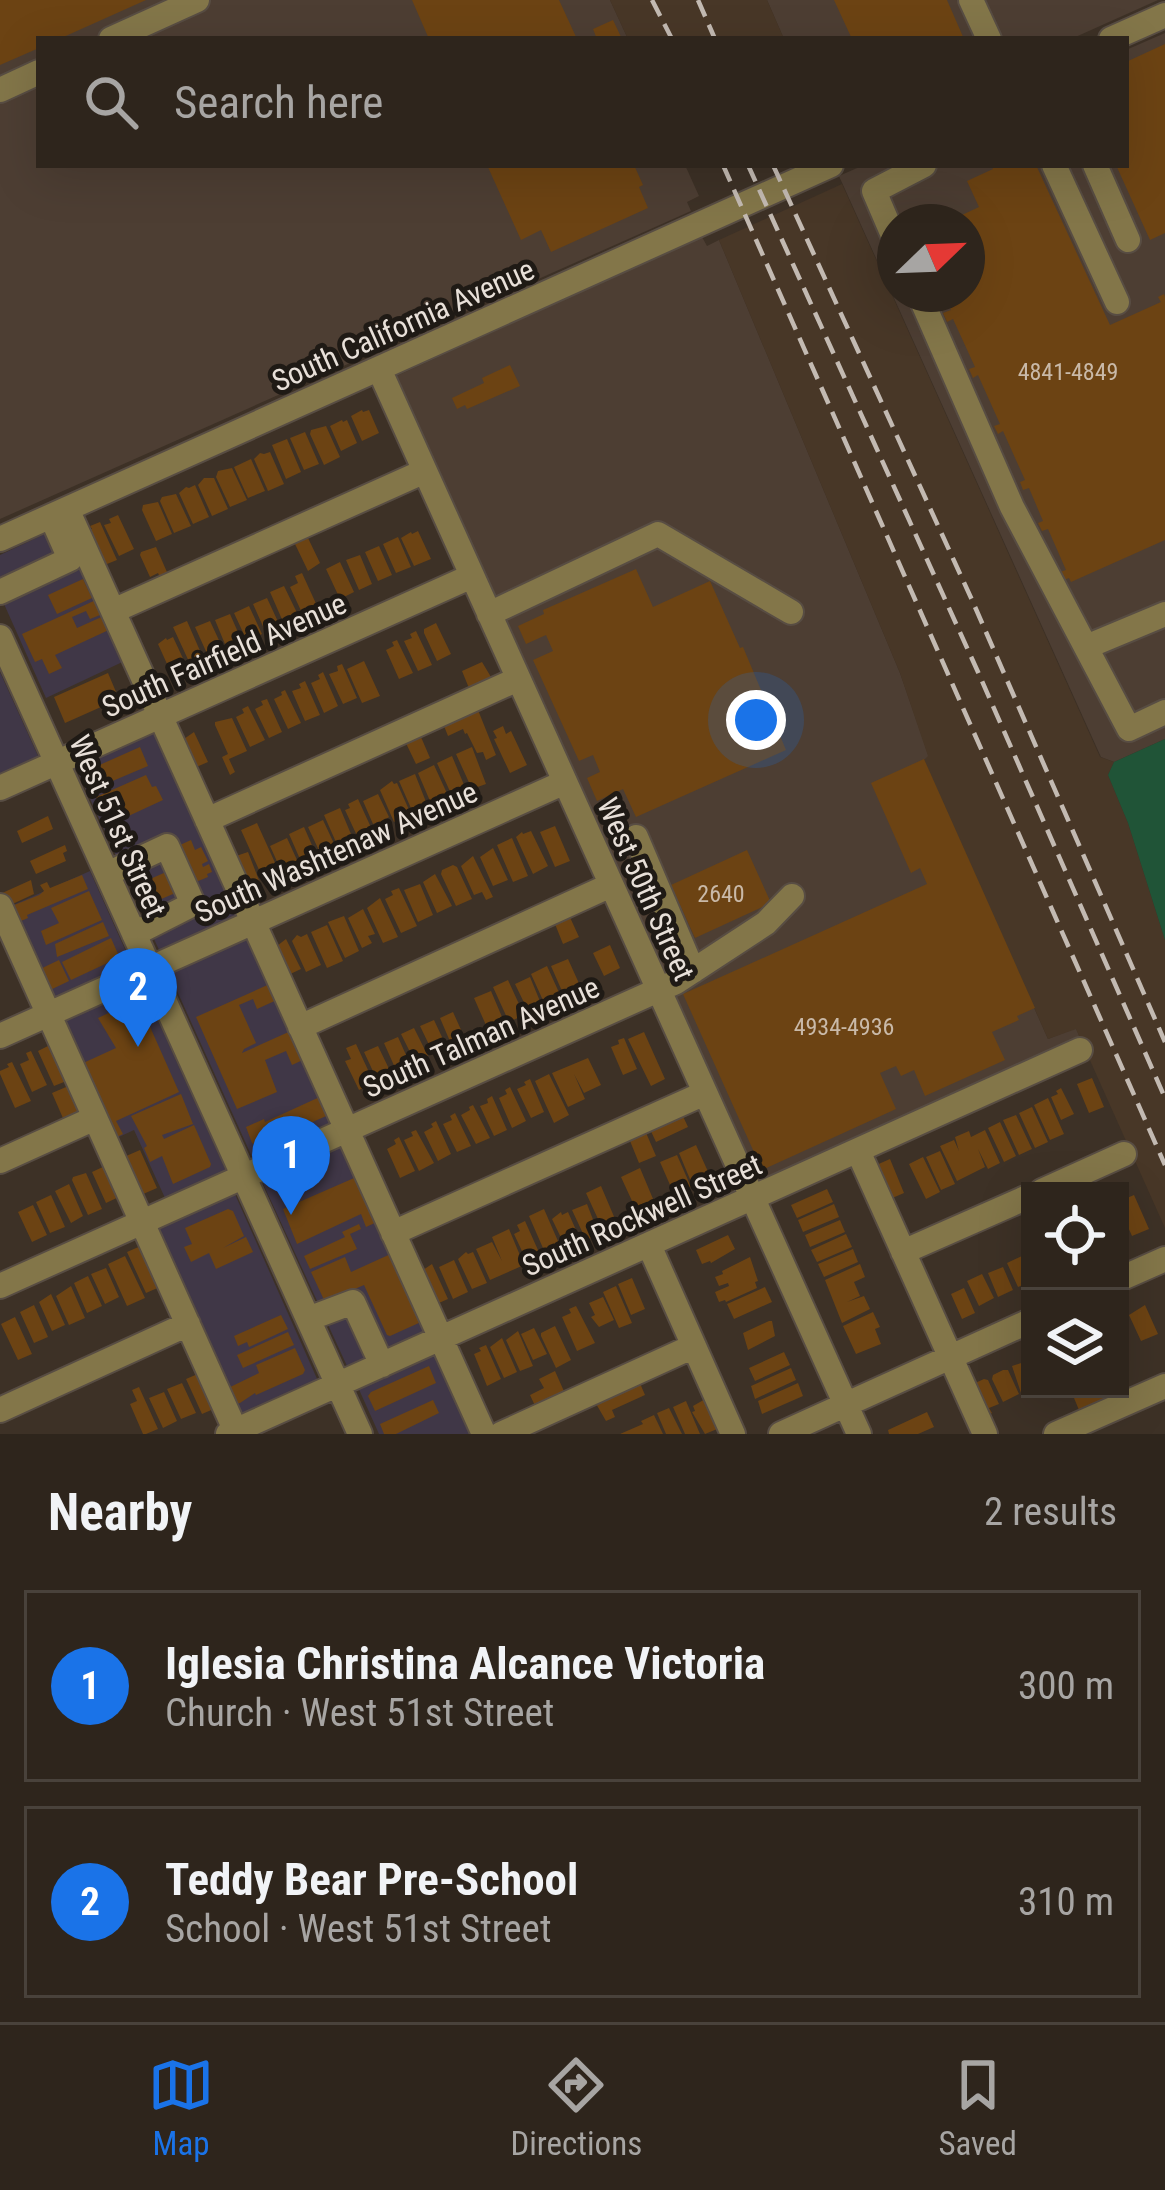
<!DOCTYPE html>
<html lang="en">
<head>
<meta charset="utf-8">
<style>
	:root { --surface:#2e251c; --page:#3a3129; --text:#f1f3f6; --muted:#a7a5a3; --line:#49423b; --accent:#1a73e8 }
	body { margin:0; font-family:"Roboto Condensed",sans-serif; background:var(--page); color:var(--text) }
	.controls { position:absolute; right:36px; bottom:36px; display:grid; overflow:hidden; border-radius:0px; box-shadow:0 12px 48px #0002 }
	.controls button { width:108px; height:108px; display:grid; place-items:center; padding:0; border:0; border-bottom:3px solid var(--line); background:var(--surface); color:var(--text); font:60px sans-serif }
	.compass { position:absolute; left:877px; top:204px; width:108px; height:108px; border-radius:50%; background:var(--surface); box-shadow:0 12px 48px #0002; rotate:67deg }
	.you { position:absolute; left:756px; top:720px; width:42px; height:42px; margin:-30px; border:9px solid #fff; border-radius:50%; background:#1a73e8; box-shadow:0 0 0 18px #1a73e833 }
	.badge { display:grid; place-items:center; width:78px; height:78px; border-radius:50%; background:var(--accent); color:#fff; font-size:39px; font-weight:700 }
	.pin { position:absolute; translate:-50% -99px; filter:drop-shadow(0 3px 6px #0008) }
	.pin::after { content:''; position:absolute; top:63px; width:42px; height:36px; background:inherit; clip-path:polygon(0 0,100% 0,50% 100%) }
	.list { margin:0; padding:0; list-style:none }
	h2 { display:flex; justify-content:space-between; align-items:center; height:156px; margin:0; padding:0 48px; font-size:51px }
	h2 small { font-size:39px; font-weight:400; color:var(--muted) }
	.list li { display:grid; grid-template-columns:78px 1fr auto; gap:36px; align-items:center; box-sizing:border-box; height:192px; margin:0 24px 24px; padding:0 24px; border:3px solid var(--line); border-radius:0px }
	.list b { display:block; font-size:45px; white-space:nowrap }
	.list p { margin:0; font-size:39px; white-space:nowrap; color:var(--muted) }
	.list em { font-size:39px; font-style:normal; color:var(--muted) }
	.icon { flex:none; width:66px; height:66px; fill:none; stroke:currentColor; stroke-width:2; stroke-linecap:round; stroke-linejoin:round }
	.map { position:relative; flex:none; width:1165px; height:1434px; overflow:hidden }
	.search { position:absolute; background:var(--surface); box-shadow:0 12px 48px #0002; left:36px; right:36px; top:36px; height:132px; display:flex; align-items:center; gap:30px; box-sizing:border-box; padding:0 42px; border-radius:0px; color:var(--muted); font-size:45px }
	.sheet { height:588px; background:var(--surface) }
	nav { display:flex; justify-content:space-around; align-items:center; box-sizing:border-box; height:168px; border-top:3px solid var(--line); background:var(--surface); font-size:33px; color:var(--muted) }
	nav a { display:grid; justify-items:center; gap:6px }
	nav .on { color:var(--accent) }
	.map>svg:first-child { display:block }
</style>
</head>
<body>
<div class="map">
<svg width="1165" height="1434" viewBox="0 0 1165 1434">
	<rect width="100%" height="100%" fill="#3d3126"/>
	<path fill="#403747" d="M72 521 133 657 46 698 0 595V555Z
		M0 672 39 758 0 775Z
		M164 724 249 912 160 952 75 766Z
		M90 871 132 965 44 1005 2 910Z
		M257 931 342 1121 253 1159 168 971Z
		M141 983 227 1173 165 1198 134 1130 106 1143 52 1022Z
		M350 1137 435 1327 347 1366 260 1177Z
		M234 1192 318 1381 231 1419 145 1230Z
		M444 1346 484 1434H379L357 1385Z"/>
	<path fill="#4d3e33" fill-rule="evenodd" d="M0 0H610L628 39H39V165H685L699 196 687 202 691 211 0 519Z
		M767 0H1158L1071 39H784Z
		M1165 33V739L1114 762 1101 757 839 176 864 165H1126V50ZM895 222H967V294H895Z
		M702 237 707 246 719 240 900 673 929 757 924 760 1048 1039 1076 1028 1080 1038 756 1183 392 378Z"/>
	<path fill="#483727" d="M610 0H767L784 39H628Z
		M842 184 1100 757 1114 762 1108 775 1128 823 1165 940V1228L1076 1029 1048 1039 924 760 928 756 900 673 719 240Z"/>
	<path fill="#205437" d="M1165 739V940L1128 823 1108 775 1114 762Z"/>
	<path fill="#6c4313" d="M0 0H146L59 39H39V48L0 65Z
		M412 0H559L577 39H429Z
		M834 0H947L964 39H852Z
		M613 20 622 39H597L593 29Z
		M1165 44V233L1150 240 1116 165H1126V62Z
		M487 165H634L643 185 639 187 648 208 551 252 541 230 521 240Z
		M991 165H1036L1110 325 1161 302 1158 297 1164 294 1165 297V540L1071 582 1069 578 1064 580 1060 572 1066 570 1048 529 1042 531 1038 523 1043 521 1029 488 1023 490 1020 482 1025 480 1003 431 998 434 994 426 1000 424 978 375 973 378 969 369 975 367 953 319 947 322 943 313 951 310 943 294H967V222H947L979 207 967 181 993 169Z
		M510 365 520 386 467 409 465 405 457 409 452 398 484 383 482 378Z
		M362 410 363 412 369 410 379 433 362 441 351 416Z
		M342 420 343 422 347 420 357 443 341 451 330 426Z
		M326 426 340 457 324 465 310 434 311 430Z
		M305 432 319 464 304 470 290 438Z
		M287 439 301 472 286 479 272 445Z
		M270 452 284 484 268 491 254 459 260 453 264 454Z
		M251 459 265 491 248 498 234 467Z
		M232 468 247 500 230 507 216 477 218 471Z
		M204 478H214L228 509 212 516 198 485Z
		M195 485 209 517 193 524 179 493 186 487 189 488Z
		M176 494 191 526 174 533 160 501 162 497Z
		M158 502 172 534 156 541 142 510 143 505Z
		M118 515 134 549 119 556 104 525 111 523 109 519Z
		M100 522 117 560 102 566 89 530 92 529 90 526Z
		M418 531 431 559 414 566 401 538 411 532 412 534Z
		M398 537 411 567 396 573 383 544Z
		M308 538 320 563 308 571 295 544Z
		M379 546 392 575 378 581 365 552Z
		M156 547 170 579 162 582 158 573 150 577 140 555 141 552Z
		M360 555 372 584 359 590 346 560Z
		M340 562 354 592 340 599 326 569Z
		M636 569 653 607 710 581 740 648 743 647 786 750 636 817 623 789 597 801 587 778 600 772 593 755 579 761 533 660 553 651 546 635 526 644 518 626 544 614 543 610Z
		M302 573 318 608 303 615 290 587 298 583 295 576Z
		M83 579 92 598 57 614 48 595Z
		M284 586 299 617 284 624 270 592Z
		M267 598 280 626 266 633 253 604Z
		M98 599 105 613 90 619 86 611 72 617 77 628 106 615 113 628 55 655 62 668 49 674 42 659 35 662 22 634Z
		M249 606 262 634 247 641 234 613Z
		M230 614 244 646 238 649 236 646 227 649 215 620Z
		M187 621 204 660 191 666 173 627Z
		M210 621 224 651 209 658 195 627Z
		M436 623 451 654 437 661 424 633V629Z
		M416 631 432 665 418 671 404 641 412 638 410 634Z
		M173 637 187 667 172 675 158 644 166 638 167 640Z
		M397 640 413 673 399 679 386 650 394 646 392 642Z
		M364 661 380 696 362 703 347 669Z
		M482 662 494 682 471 693 462 671Z
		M342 664 357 698 343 704 329 674 338 671 337 666Z
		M323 672 338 706 324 713 311 683 320 679 318 675Z
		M108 673 119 699 65 723 54 697Z
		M305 681 320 715 305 721 292 691 301 688 299 684Z
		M285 690 301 723 288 729 274 699 282 695 281 692Z
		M267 699 282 732 269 738 255 709 263 705 261 701Z
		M476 705 496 755 486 760 483 752 477 753 467 733 465 734 463 729 448 736 442 721Z
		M248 706 265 740 250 747 236 717 244 713 242 709Z
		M232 718 247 751 229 759 235 772 230 775 222 757 228 754 215 725V722Z
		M503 726 506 734 511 731 527 765 510 773 494 739 497 738 493 731Z
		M418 730 430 758 416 764 403 737Z
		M194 732 208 762 194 768 181 741Z
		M140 747 148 766 96 788 93 786 86 771Z
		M472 747 486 784 472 789 456 754Z
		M452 756 467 792 453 798 437 763Z
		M924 759 1035 1008 1017 1016 1019 1020 992 1032 1005 1060 925 1096 914 1070 901 1076 896 1066 880 1073 896 1109 762 1170 683 994 927 884 920 868 911 873 871 783Z
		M434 765 450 800 433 808 418 773Z
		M415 774 430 812 418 817 414 815 399 781Z
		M146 775 152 787 156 786 163 800 109 825 96 797Z
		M392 781 394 784 397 783 410 812 409 815 394 822 380 790Z
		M378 794 389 817 379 824 378 822 373 824 363 801Z
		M358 799 374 834 359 840 345 810 350 808 348 804Z
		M340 808 356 846 350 848 348 845 339 849 324 815Z
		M48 816 53 829 22 843 17 831Z
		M323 820 337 850 322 857 308 827Z
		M257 823 281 876 265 883 241 830Z
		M555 826 570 861 555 867 540 832Z
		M304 827 318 859 303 866 289 834Z
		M531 831 548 866 533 874 516 837 522 832 523 834Z
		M287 838 302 871 285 879 270 846Z
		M512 838 528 876 513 882 497 845Z
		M191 840 195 850 201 847 208 861 202 864 203 867 209 864 212 872 207 874 208 877 186 886 169 850Z
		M65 845 67 851 63 853 66 861 36 874 30 861Z
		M493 848 508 880 493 886 480 857Z
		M747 850 771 903 695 938 671 885Z
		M248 852 262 888 249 894 233 857Z
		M473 856 493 897 486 900 482 892 474 895 461 866Z
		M453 865 457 867 472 899 456 906 441 874 442 870Z
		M173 869 182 890 150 904 141 883Z
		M435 874 452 906 437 913 423 882Z
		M82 875 88 889 27 915 28 918 14 924 7 908 39 895 44 891 40 885 47 882 50 888Z
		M31 880 34 894 6 907 0 894Z
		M420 884 433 915 418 922 404 890Z
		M399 888 417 926 401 933 385 899 393 895 391 891Z
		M89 891 102 920 46 945 41 931 59 923 51 908Z
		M380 898 398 937 383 943 367 908Z
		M363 909 375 934 368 936 372 943 362 948 348 918Z
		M568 913 579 937 563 944 553 919Z
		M344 916 359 951 345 958 328 922Z
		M103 922 109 936 57 957 55 944Z
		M327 925 343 961 327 968 311 932Z
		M307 934 321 965 306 972 292 941 297 935 301 937Z
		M111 938 118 954 116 959 71 980 62 962Z
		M286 939 301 969 286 976 273 949Z
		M610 945 620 968 604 976 593 953Z
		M568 959 582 990 565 998 551 966Z
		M59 960 69 981 46 992 36 971Z
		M547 966 562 999 546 1007 531 974Z
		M530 977 544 1011 531 1017 515 984Z
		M508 980 524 1015 509 1022 493 987Z
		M272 983 279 999 257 1009 253 999 239 1005 256 1043 244 1049 242 1053 293 1030 307 1058 292 1065 286 1051 265 1060 277 1092 237 1109 196 1017Z
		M491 991 505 1024 489 1032 474 998Z
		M134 1001 139 1002 179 1092 116 1121 123 1134 109 1141 81 1064 116 1048 98 1018Z
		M453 1012 467 1043 458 1048 456 1045 452 1046 440 1018Z
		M434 1020 449 1052 442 1055 441 1051 434 1055 420 1026Z
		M414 1028 428 1056 415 1062 401 1034Z
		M644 1032 665 1079 651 1086 628 1039Z
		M398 1037 410 1064 396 1070 384 1043Z
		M624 1038 637 1069 623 1075 611 1047 619 1044 618 1040Z
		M52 1044 69 1080 54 1086 38 1051Z
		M356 1044 374 1083 359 1090 345 1061 351 1059 346 1048Z
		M378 1046 392 1075 378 1082 364 1052Z
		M31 1051 47 1085 32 1092 20 1064 29 1060 26 1053Z
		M588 1058 601 1085 584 1093 574 1074 585 1099 568 1107 552 1073Z
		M12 1062 31 1101 15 1108 0 1074V1071L9 1067 7 1064Z
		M549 1074 569 1115 554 1123 535 1081Z
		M1092 1078 1104 1107 1089 1113 1077 1084Z
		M530 1079 544 1112 531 1118 517 1089 526 1085 524 1082Z
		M66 1087 72 1089 85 1117 66 1125 52 1093Z
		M510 1087 526 1121 512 1128 499 1098 507 1094 505 1090Z
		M1061 1088 1074 1114 1061 1120 1051 1097 1058 1094 1056 1091Z
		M181 1094 193 1124 162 1135 164 1139 194 1125 211 1164 210 1167 173 1184 162 1156 150 1162 144 1148 147 1146 131 1116Z
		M324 1095 333 1113 258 1146 252 1143 246 1127 264 1119 265 1122Z
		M492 1096 507 1130 494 1136 480 1106 488 1103 487 1099Z
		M1048 1098 1064 1134 1050 1140 1034 1105Z
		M473 1105 490 1138 476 1144 461 1115 470 1110 469 1107Z
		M1032 1107 1048 1142 1035 1148 1019 1113Z
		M681 1112 688 1127 656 1142 649 1127Z
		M455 1113 471 1146 457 1152 443 1124 452 1120 450 1116Z
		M1016 1115 1032 1149 1019 1155 1003 1120Z
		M436 1121 451 1154 438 1161 424 1132 433 1127 431 1124Z
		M1000 1122 1016 1156 1004 1162 988 1128Z
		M644 1128 656 1156 639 1163 628 1136Z
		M416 1130 434 1163 419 1171 404 1140 413 1136 411 1132Z
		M985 1130 1000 1163 988 1169 978 1149 985 1167 957 1181 940 1146 954 1140 959 1151 955 1137 969 1131 971 1137Z
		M399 1137 415 1171 400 1178 387 1149 396 1144 394 1140Z
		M696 1145 710 1176 692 1184 679 1153Z
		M140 1150 157 1188 134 1198 117 1160Z
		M940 1151 955 1184 941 1190 926 1157Z
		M677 1155 691 1187 674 1194 660 1162Z
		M923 1157 940 1192 926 1199 909 1164Z
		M890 1159 904 1193 890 1199 874 1166Z
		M107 1165 121 1196 106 1203 92 1172Z
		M640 1168 656 1206V1210L642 1216 638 1214 621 1177Z
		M86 1173 102 1209 88 1215 72 1180 73 1177Z
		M361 1175 379 1221 366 1227 361 1214 297 1244 283 1209Z
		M69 1184 83 1216 71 1223 55 1191Z
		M601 1186 618 1226 604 1232 586 1193Z
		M827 1189 833 1202 797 1218 791 1205Z
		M51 1195 65 1227 50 1233 36 1202Z
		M1134 1195 1149 1229 1132 1236 1120 1209V1201Z
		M587 1204 599 1235 586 1240 572 1210Z
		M834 1204 839 1217 803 1232 798 1220Z
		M33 1205 47 1235 32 1242 18 1212Z
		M228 1209 233 1211 244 1236 223 1248 246 1237 253 1252 216 1269 209 1253 191 1262 184 1247 192 1244 185 1228Z
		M544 1209 561 1248 546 1255 529 1216Z
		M561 1212 562 1215 568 1212 580 1239 565 1246 552 1219Z
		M840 1220 845 1232 810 1247 805 1235Z
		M525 1221 542 1259 528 1264 514 1234 520 1231 517 1225Z
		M359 1224 361 1229 350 1234 357 1249 310 1269 304 1256 345 1237 342 1232Z
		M509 1229 524 1265 490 1280 476 1249 492 1242 502 1261 492 1237Z
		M846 1234 852 1247 817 1262 811 1250Z
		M728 1235 735 1249 711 1263 710 1261 702 1264 696 1250Z
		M143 1245 162 1286 146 1293 127 1252Z
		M853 1249 858 1262 824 1277 818 1264Z
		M395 1252 421 1322 390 1336 387 1335 364 1285 325 1302 311 1272 345 1257 351 1272Z
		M466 1252 468 1254 473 1252 487 1283 472 1289 458 1259Z
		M125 1256 145 1298 127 1306 108 1264Z
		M1022 1256 1030 1272V1282L1018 1287 1007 1263Z
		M750 1257 758 1281 755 1282 757 1288 726 1302 725 1300 719 1302 715 1292 729 1286 728 1283 719 1286 715 1277 723 1274 722 1271Z
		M454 1260 468 1292 453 1299 439 1267Z
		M432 1264 448 1299 432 1306 417 1274Z
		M860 1264 865 1277 854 1282 860 1296 847 1302 864 1296 870 1309 842 1323 825 1280Z
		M1003 1267 1013 1290 998 1297 988 1273Z
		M106 1268 119 1297 105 1304 91 1274Z
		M982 1274 994 1298 979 1306 967 1281Z
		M88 1276 102 1306 87 1313 74 1283Z
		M632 1278 645 1309 631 1315 618 1284Z
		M71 1286 85 1318 69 1325 56 1296Z
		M616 1286 632 1323 619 1328 603 1292Z
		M765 1287 772 1302 734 1319 727 1304Z
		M964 1288 975 1313 962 1319 951 1294Z
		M51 1294 65 1325 52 1331 39 1302Z
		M603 1297 614 1320 599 1327 591 1317 595 1315 589 1303Z
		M34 1305 48 1337 34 1343 20 1312Z
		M1145 1305 1158 1334 1141 1341 1129 1315Z
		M576 1306 595 1343 577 1351 562 1317 571 1313 569 1309Z
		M873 1312 880 1327 875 1329 881 1344 856 1354 843 1326Z
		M281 1315 288 1329 249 1347 247 1342 238 1346 234 1336Z
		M15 1317 32 1354 18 1360 1 1324Z
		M769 1321H772L775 1336 748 1350 743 1333Z
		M555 1326 571 1360 556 1368 541 1336V1333Z
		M534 1328 547 1354 533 1360 521 1334Z
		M518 1331 533 1366 520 1371 506 1340Z
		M288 1332 294 1345 243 1368 237 1355Z
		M502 1338 517 1372 504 1378 490 1347Z
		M486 1345 501 1379 487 1386 474 1354 481 1351 479 1348Z
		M295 1348 305 1370 303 1374 256 1395 255 1393 240 1403 228 1405 222 1391 259 1373 256 1365Z
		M784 1352 790 1365 755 1381 749 1368Z
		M1027 1361 1030 1369V1389L1021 1393 1012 1366Z
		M429 1366 436 1383 375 1411 368 1396 371 1392Z
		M791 1368 796 1380 755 1399 751 1386Z
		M1003 1370H1008L1019 1394 1003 1402 992 1379 993 1375Z
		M555 1371 567 1398 537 1410 530 1395 544 1388 539 1379Z
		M200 1373 216 1408 202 1414 186 1379Z
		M984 1379 988 1380 999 1404 989 1408 992 1413 987 1416 973 1384Z
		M639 1381 645 1395 612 1410 615 1417 606 1421 595 1402Z
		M182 1383 196 1413 181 1419 167 1389Z
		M798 1383 803 1396 762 1414 758 1401Z
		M139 1387 158 1429 146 1434H143L130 1404 137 1401 132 1390Z
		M1081 1389H1085L1088 1395 1102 1389 1109 1403 1081 1415 1072 1393Z
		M164 1392 177 1421 163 1428 149 1398Z
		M707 1398 722 1427 705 1434 692 1412 695 1411 693 1406Z
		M433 1400 439 1413 396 1434H384L380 1424Z
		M686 1401 700 1434H685L673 1407Z
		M669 1408 682 1434H666L657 1413Z
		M927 1412 934 1427 918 1434H889L888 1430Z
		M654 1415 663 1434H620L643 1424 641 1421Z"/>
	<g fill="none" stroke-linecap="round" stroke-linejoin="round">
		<defs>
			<path id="minor" d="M971 0 989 39
				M111 39 197 0
				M1111 39 1165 15
				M0 90 39 72
				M1054 165 1117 302
				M1095 165 1128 240
				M895 240 874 191 924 165
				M919 294 1012 507 1129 729 1165 712
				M379 369 859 1434
				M67 509 484 1434
				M0 539 831 165
				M0 592 70 559 51 516
				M113 611 425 471
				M489 614 658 534 791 612
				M0 637 360 1434
				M1086 647 1165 614
				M0 788 472 576
				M207 820 518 679
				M636 837 693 971
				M107 874 167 846 193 904 134 934
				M0 906 237 1434
				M300 1027 611 885
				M0 1036 565 782
				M858 1151 985 1434
				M0 1161 95 1118
				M1042 1191 1124 1154
				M393 1233 705 1093
				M649 1245 733 1434
				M903 1252 1030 1196
				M1120 1279 1165 1259
				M0 1286 676 982 766 923 792 896
				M308 1319 353 1302 382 1365
				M0 1410 188 1324
				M228 1434 1080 1050
				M501 1434 694 1346
				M781 1434 1030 1321
				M1056 1434 1165 1386"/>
		</defs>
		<use href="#minor" stroke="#584d43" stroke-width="28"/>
		<use href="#minor" stroke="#837649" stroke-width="24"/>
		<path stroke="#c3bab2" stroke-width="4.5" stroke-dasharray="18 9" stroke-linecap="butt" d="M652 0 672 39
			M698 0 715 39
			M723 165 1165 1165
			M748 165 978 672 1165 1098
			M773 165 972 600 1165 1042"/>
	</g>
	<g text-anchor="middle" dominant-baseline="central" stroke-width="10" stroke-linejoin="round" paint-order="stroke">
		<g font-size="24" fill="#c9b9a8">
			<text x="1068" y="372">4841-4849</text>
			<text x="721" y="894">2640</text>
			<text x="844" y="1027">4934-4936</text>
		</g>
		<g font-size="30" fill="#e8e0d9" stroke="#1f1a15">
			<text transform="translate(403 325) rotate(-24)">South California Avenue</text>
			<text transform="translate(224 655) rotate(-24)">South Fairfield Avenue</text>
			<text transform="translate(118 826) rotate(66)">West 51st Street</text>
			<text transform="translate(336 852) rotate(-24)">South Washtenaw Avenue</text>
			<text transform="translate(646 889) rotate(66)">West 50th Street</text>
			<text transform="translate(481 1037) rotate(-24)">South Talman Avenue</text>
			<text transform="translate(642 1215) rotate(-24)">South Rockwell Street</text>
		</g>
	</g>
</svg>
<div class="controls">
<button><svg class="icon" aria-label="locate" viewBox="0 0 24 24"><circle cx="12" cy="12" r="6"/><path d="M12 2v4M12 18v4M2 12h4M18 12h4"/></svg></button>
<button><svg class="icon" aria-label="layers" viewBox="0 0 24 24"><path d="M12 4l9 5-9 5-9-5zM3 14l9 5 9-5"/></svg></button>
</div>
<svg class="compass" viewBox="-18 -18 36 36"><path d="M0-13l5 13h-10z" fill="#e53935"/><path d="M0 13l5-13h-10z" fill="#a7a5a3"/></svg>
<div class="you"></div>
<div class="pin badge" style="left:291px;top:1215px">1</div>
<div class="pin badge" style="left:138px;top:1047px">2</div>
<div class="search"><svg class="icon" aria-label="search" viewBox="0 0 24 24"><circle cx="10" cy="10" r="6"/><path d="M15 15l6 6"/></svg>Search here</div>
</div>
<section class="sheet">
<h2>Nearby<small>2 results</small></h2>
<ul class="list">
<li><span class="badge">1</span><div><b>Iglesia Christina Alcance Victoria</b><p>Church · West 51st Street</p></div><em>300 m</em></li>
<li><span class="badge">2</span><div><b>Teddy Bear Pre-School</b><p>School · West 51st Street</p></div><em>310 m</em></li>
</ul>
</section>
<nav>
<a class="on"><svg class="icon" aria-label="map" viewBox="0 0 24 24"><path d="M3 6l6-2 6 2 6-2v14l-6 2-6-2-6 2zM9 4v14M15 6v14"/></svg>Map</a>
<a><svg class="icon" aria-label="directions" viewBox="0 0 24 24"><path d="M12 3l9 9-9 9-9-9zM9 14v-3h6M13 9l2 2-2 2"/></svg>Directions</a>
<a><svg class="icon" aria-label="saved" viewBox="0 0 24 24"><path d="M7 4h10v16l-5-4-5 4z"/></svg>Saved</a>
</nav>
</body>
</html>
